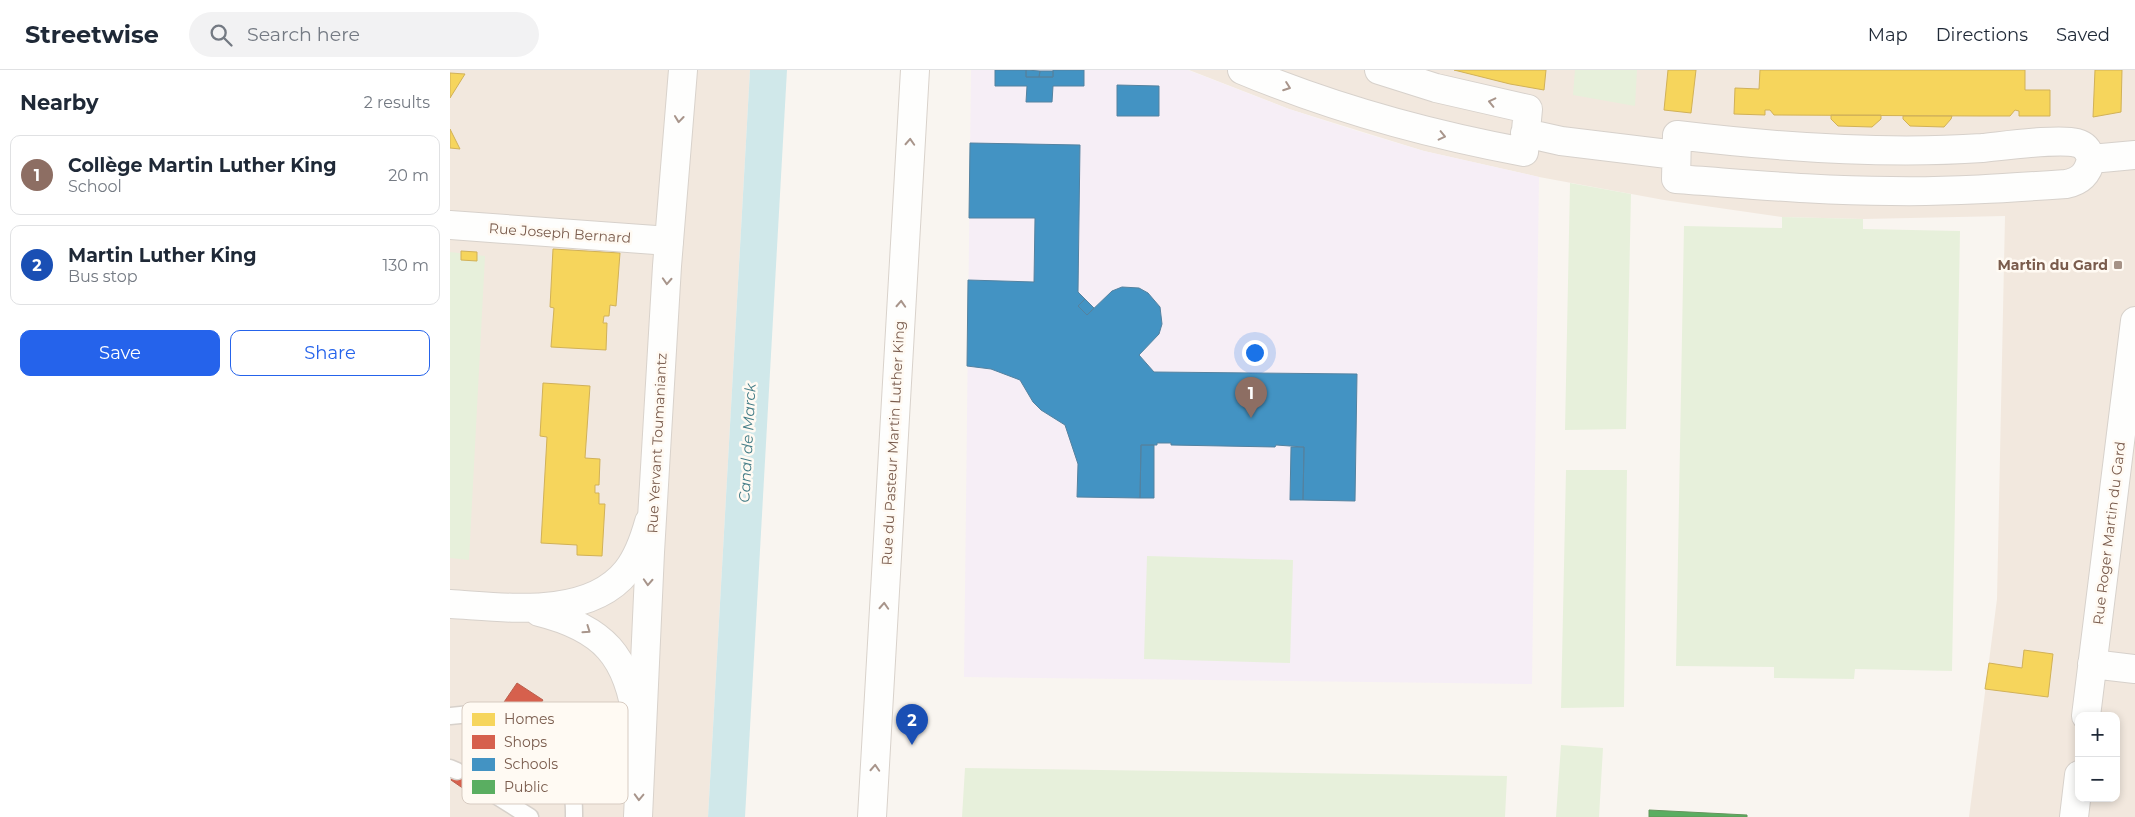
<!DOCTYPE html>
<html lang="en">
<head>
<meta charset="utf-8">
<style>
	:root { --surface:#fff; --page:#f2f2f3; --text:#1f2937; --muted:#747a83; --line:#e0e1e3; --accent:#2563eb }
	body { margin:0; font-family:Montserrat,sans-serif; background:var(--page); color:var(--text) }
	.controls { position:absolute; right:15px; bottom:15px; display:grid; overflow:hidden; border-radius:10px; box-shadow:0 2px 8px #0003 }
	.controls button { width:45px; height:45px; display:grid; place-items:center; padding:0; border:0; border-bottom:1px solid var(--line); background:var(--surface); color:var(--text); font:25px sans-serif }
	.you { position:absolute; left:804px; top:282px; width:18px; height:18px; margin:-12px; border:4px solid #fff; border-radius:50%; background:#1a73e8; box-shadow:0 0 0 8px #1a73e833 }
	.badge { display:grid; place-items:center; width:32px; height:32px; border-radius:50%; background:var(--accent); color:#fff; font-size:16px; font-weight:700 }
	.pin { position:absolute; translate:-50% -41px; filter:drop-shadow(0 1px 2px #0008) }
	.pin::after { content:''; position:absolute; top:26px; width:18px; height:15px; background:inherit; clip-path:polygon(0 0,100% 0,50% 100%) }
	.list { margin:0; padding:0; list-style:none }
	h2 { display:flex; justify-content:space-between; align-items:center; height:65px; margin:0; padding:0 20px; font-size:21px }
	h2 small { font-size:16px; font-weight:400; color:var(--muted) }
	.list li { display:grid; grid-template-columns:32px 1fr auto; gap:15px; align-items:center; box-sizing:border-box; height:80px; margin:0 10px 10px; padding:0 10px; border:1px solid var(--line); border-radius:10px }
	.list b { display:block; font-size:19px; white-space:nowrap }
	.list p { margin:0; font-size:16px; white-space:nowrap; color:var(--muted) }
	.list em { font-size:16px; font-style:normal; color:var(--muted) }
	.actions { display:flex; gap:10px; padding:15px 20px }
	.actions a { flex:1; padding:11px 0; border:1px solid var(--accent); border-radius:10px; text-align:center; font-size:18px; color:var(--accent) }
	.actions .main { background:var(--accent); color:#fff }
	.icon { flex:none; width:28px; height:28px; fill:none; stroke:currentColor; stroke-width:2; stroke-linecap:round; stroke-linejoin:round }
	.map { position:relative; flex:none; width:1685px; height:747px; overflow:hidden }
	header { display:flex; align-items:center; gap:30px; box-sizing:border-box; height:70px; padding:0 25px; background:var(--surface); border-bottom:1px solid var(--line) }
	header strong { font-size:24px }
	nav { display:flex; gap:28px; margin-inline-start:auto; font-size:18px }
	.search { width:350px; height:45px; background:var(--page); display:flex; align-items:center; gap:12px; box-sizing:border-box; padding:0 18px; border-radius:28px; color:var(--muted); font-size:19px }
	main { display:flex }
	aside { flex:1; background:var(--surface) }
	.map>svg:first-child { display:block }
</style>
</head>
<body>
<header>
<strong>Streetwise</strong>
<div class="search"><svg class="icon" aria-label="search" viewBox="0 0 24 24"><circle cx="10" cy="10" r="6"/><path d="M15 15l6 6"/></svg>Search here</div>
<nav><a>Map</a><a>Directions</a><a>Saved</a></nav>
</header>
<main>
<aside>
<h2>Nearby<small>2 results</small></h2>
<ul class="list">
<li><span class="badge" style="background:#8d6e63">1</span><div><b>Collège Martin Luther King</b><p>School</p></div><em>20 m</em></li>
<li><span class="badge" style="background:#1a4fb4">2</span><div><b>Martin Luther King</b><p>Bus stop</p></div><em>130 m</em></li>
</ul>
<div class="actions"><a class="main">Save</a><a>Share</a></div>
</aside>
<div class="map">
<svg width="1685" height="747" viewBox="0 0 1685 747">
	<rect width="100%" height="100%" fill="#f9f5f0"/>
	<path fill="#f2e8de" fill-rule="evenodd" d="M0 0H300L258 747H0Z
		M739 0H1685V747H1519L1547 529 1555 146 1413 149 1332 147 1214 130 1089 107 974 81 839 39ZM1629 646H1666V728H1629Z"/>
	<path fill="#f6eef6" d="M521 0H738L839 39 904 60 974 81 1089 107 1082 614 514 607Z"/>
	<path fill="#e7f0db" d="M1125 0H1187L1185 36 1123 25Z
		M1120 113 1181 124 1176 359 1115 360Z
		M1332 147 1413 149V159L1510 161 1502 601 1405 599 1404 609 1324 608V597L1226 596 1234 156 1332 158Z
		M0 182 35 186 19 490 0 488Z
		M1116 400H1177L1174 637 1111 638Z
		M697 486 843 490 840 593 694 589Z
		M1111 675 1153 678 1149 747H1106Z
		M515 698 1057 706 1055 747H512Z"/>
	<path fill="#d0e8ea" d="M300 0H337L295 747H258Z"/>
	<path fill="#f6d55c" stroke="#d1b158" d="M1004 0H1096L1094 20 1060 14Z
		M1218 0H1246L1241 43 1214 40Z
		M1310 0H1575V20H1600V46H1569V41L1565 40 1560 46H1530L1324 45 1320 40H1315V45L1284 44 1285 18 1309 19Z
		M1645 0H1672L1671 42 1643 47Z
		M0 3 15 4 0 28Z
		M1381 45H1431V49L1422 57 1388 56 1381 49Z
		M1453 46H1502L1501 49 1494 57 1460 56 1453 49Z
		M0 59 10 79 0 78Z
		M103 179 170 183 166 236 160 235 159 246H154L153 253H157L156 280 101 277 104 238 100 237Z
		M11 181 27 182V191L11 190Z
		M93 313 140 316 135 388 150 389 149 415H145V423H149V434H155L152 486 127 485V475L91 473 97 367 90 366Z
		M1574 580 1603 584 1598 627 1535 619 1539 593 1572 598Z"/>
	<path fill="#d6604d" stroke="#ba5f4d" d="M67 613 93 630 27 728 1 710Z"/>
	<path fill="#4393c3" stroke="#5482a0" d="M545 0H576V7H603V0H634V16H603L602 32H576L577 16H545Z
		M576 0 590 1 589 7H576Z
		M590 1H603V7H589Z
		M667 15 709 16V46H667Z
		M520 73 630 75 628 222 635 229 628 236 637 245 662 221 672 217 689 218 698 223 710 237 712 254 709 264 689 285 704 302 907 304 905 431 853 430 854 377 826 375 825 377 721 375V373H707V375H691L690 428 627 427 628 394 615 355 591 340 583 332 570 310 541 299 517 296 518 210 584 212 585 148H519Z
		M635 229 644 238 637 245 628 236Z
		M691 375H704V428H690Z
		M841 377H854L853 430H840Z"/>
	<path fill="#5aae61" stroke="#64955b" d="M1199 740 1297 745V747H1199Z"/>
	<g fill="none" stroke-linecap="round" stroke-linejoin="round">
		<defs>
			<path id="lane" d="M0 646 30 643 43 649
				M71 663C109 685 125 702 124 747
				M0 698 7 701
				M34 718 80 747"/>
			<path id="street" d="M792 0C883 38 977 64 1074 82L1078 39 986 18 929 0
				M1075 63 1111 71 1226 85
				M1227 65C1327 77 1431 85 1532 78 1553 76 1609 68 1627 73 1635 75 1639 81 1641 89 1638 104 1631 111 1616 114 1558 118 1500 122 1441 121 1369 121 1297 114 1226 109Z
				M1641 89 1685 85
				M0 155 219 171
				M0 534C54 537 138 550 177 501 188 487 194 470 199 452
				M89 542C153 558 179 586 187 653
				M1642 594 1685 599
				M1636 646 1685 251
				M1624 747 1629 705"/>
			<path id="secondary" d="M188 747 200 482 217 196 233 0
				M422 747 465 0"/>
		</defs>
		<use href="#lane" stroke="#d7d1cb" stroke-width="19"/>
		<use href="#street" stroke="#d7d1cb" stroke-width="30"/>
		<use href="#secondary" stroke="#d9d2cb" stroke-width="30"/>
		<use href="#lane" stroke="#fefefd" stroke-width="16"/>
		<use href="#street" stroke="#fefefd" stroke-width="28"/>
		<use href="#secondary" stroke="#fefefd" stroke-width="28"/>
	</g>
	<defs><path id="oneway-chevron" d="M-2-3.5L2.5 0L-2 3.5" fill="none" stroke-width="1.6" stroke-linecap="round" stroke-linejoin="round" transform="scale(1.25)"/></defs>
	<g stroke="#a8958b">
		<use href="#oneway-chevron" transform="translate(837 17) rotate(20)"/>
		<use href="#oneway-chevron" transform="translate(1042 32) rotate(-167)"/>
		<use href="#oneway-chevron" transform="translate(229 49) rotate(96)"/>
		<use href="#oneway-chevron" transform="translate(992 66) rotate(13)"/>
		<use href="#oneway-chevron" transform="translate(460 72) rotate(-87)"/>
		<use href="#oneway-chevron" transform="translate(217 211) rotate(93)"/>
		<use href="#oneway-chevron" transform="translate(451 234) rotate(-87)"/>
		<use href="#oneway-chevron" transform="translate(198 512) rotate(93)"/>
		<use href="#oneway-chevron" transform="translate(434 536) rotate(-87)"/>
		<use href="#oneway-chevron" transform="translate(137 560) rotate(35)"/>
		<use href="#oneway-chevron" transform="translate(425 698) rotate(-87)"/>
		<use href="#oneway-chevron" transform="translate(189 727) rotate(92)"/>
	</g>
	<rect fill="#a69286" stroke="#fffaf3" stroke-width="2" x="1663" y="190" width="10" height="10" rx="2.5"/>
	<g text-anchor="middle" dominant-baseline="central" stroke-width="5" stroke-linejoin="round" paint-order="stroke">
		<g font-size="14" fill="#7a5c4d" stroke="#fffaf3">
			<text transform="translate(110 163) rotate(4)">Rue Joseph Bernard</text>
			<text transform="translate(207 373) rotate(-87)">Rue Yervant Toumaniantz</text>
			<text transform="translate(443 373) rotate(-87)">Rue du Pasteur Martin Luther King</text>
			<text transform="translate(1659 463) rotate(-83)">Rue Roger Martin du Gard</text>
		</g>
		<g font-size="14" font-weight="bold" fill="#7a5c4d" stroke="#fffaf3" text-anchor="end">
			<text x="1658" y="195">Martin du Gard</text>
		</g>
		<g font-size="15" font-style="italic" fill="#437c86" stroke="#fffaf3">
			<text transform="translate(297 373) rotate(-87)">Canal de Marck</text>
		</g>
	</g>
	<rect x="12" y="632" width="166" height="102" rx="8" fill="#fffaf3" stroke="#d7cbc1" stroke-width="1"/>
	<rect x="22" y="643" width="23" height="13" fill="#f6d55c"/>
	<rect x="22" y="665" width="23" height="14" fill="#d6604d"/>
	<rect x="22" y="688" width="23" height="13" fill="#4393c3"/>
	<rect x="22" y="710" width="23" height="14" fill="#5aae61"/>
	<g font-size="14" fill="#7a5c4d">
		<text x="54" y="654">Homes</text>
		<text x="54" y="677">Shops</text>
		<text x="54" y="699">Schools</text>
		<text x="54" y="722">Public</text>
	</g>
</svg>
<div class="controls">
<button>+</button>
<button>−</button>
</div>
<div class="you"></div>
<div class="pin badge" style="left:801px;top:348px;background:#8d6e63">1</div>
<div class="pin badge" style="left:462px;top:675px;background:#1a4fb4">2</div>
</div>
</main>
</body>
</html>
